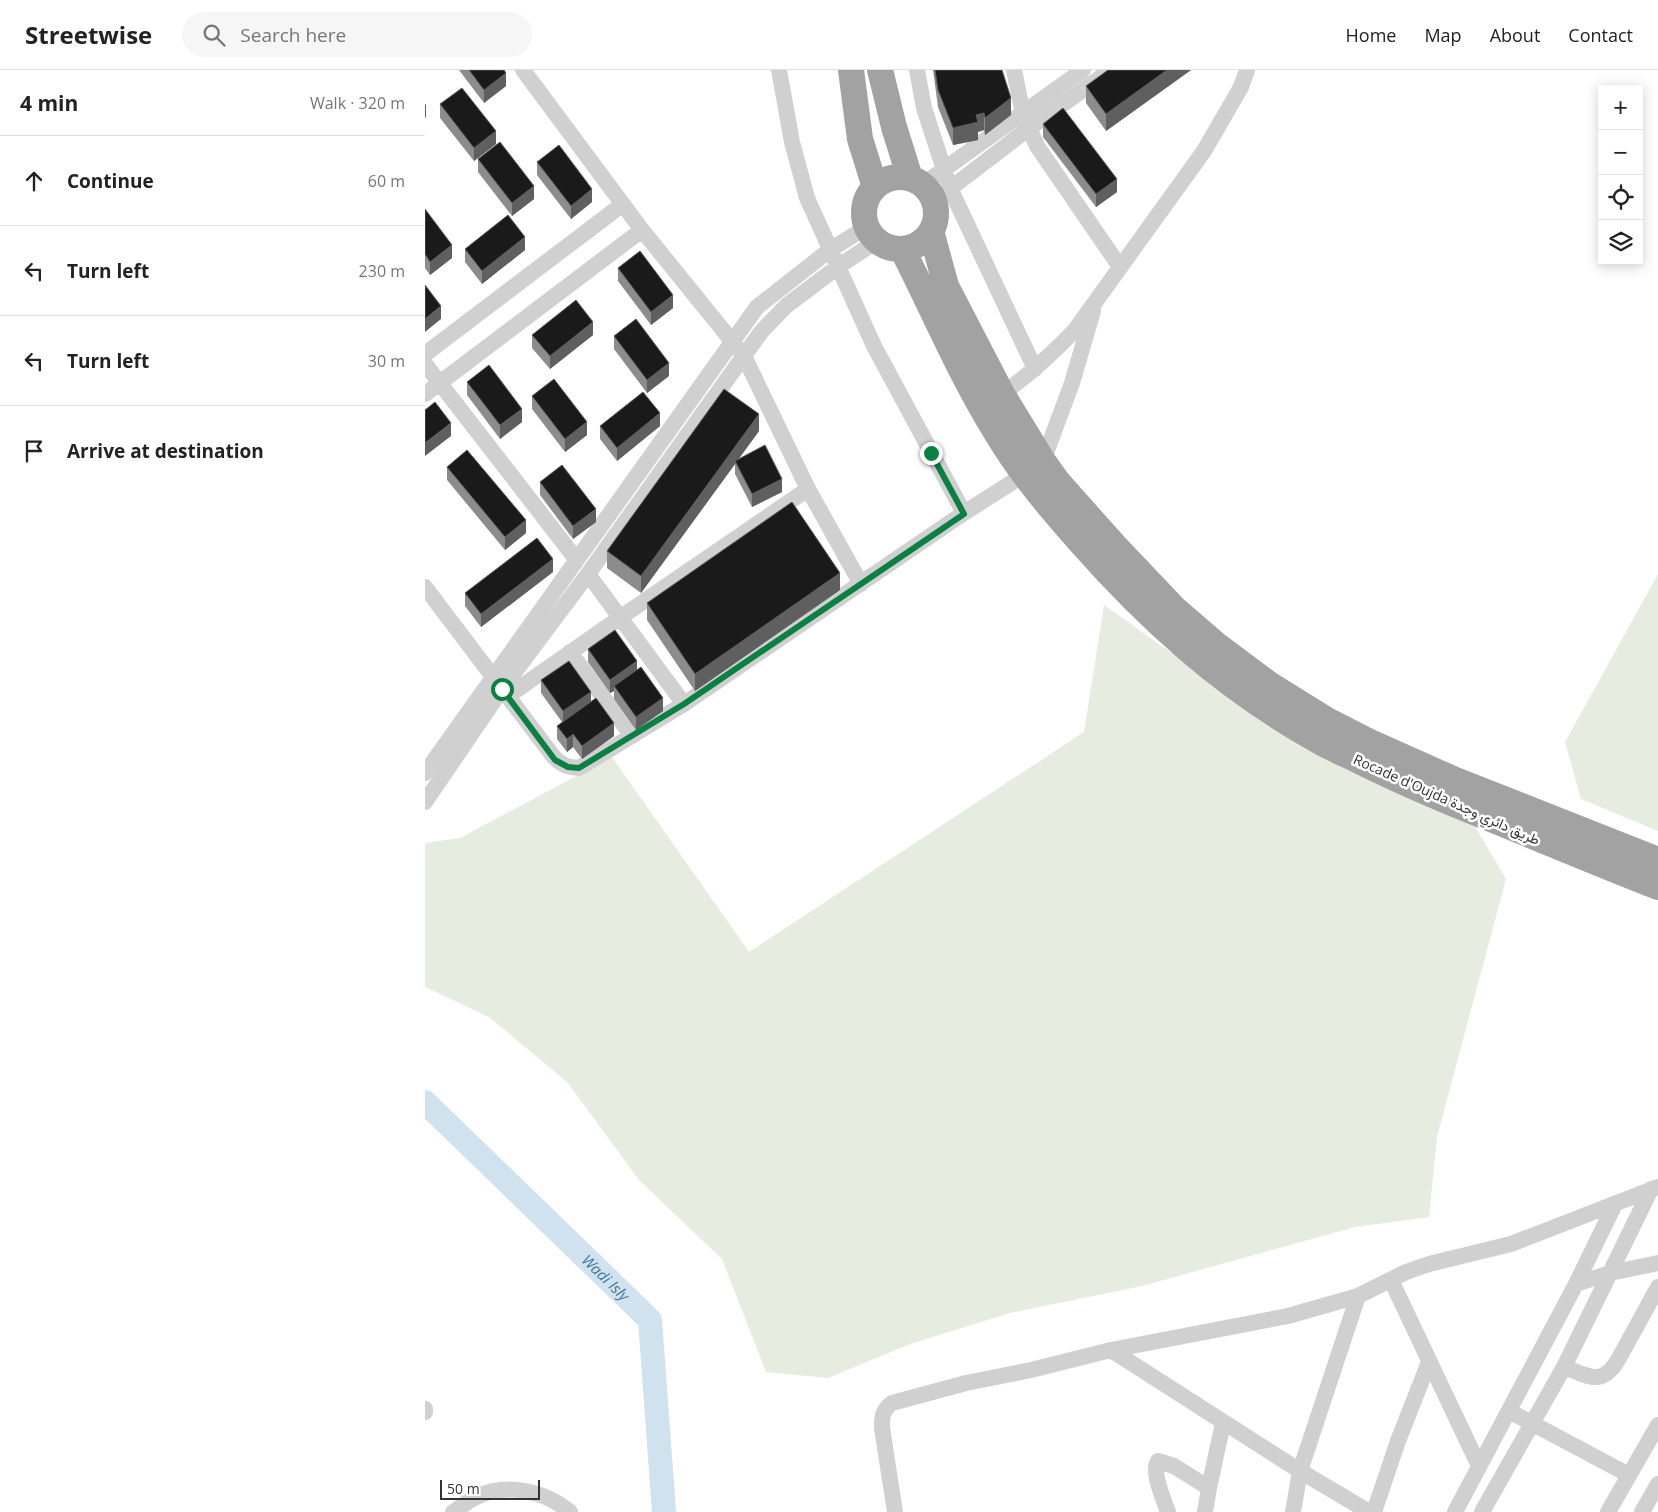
<!DOCTYPE html>
<html lang="en">
<head>
<meta charset="utf-8">
<style>
	:root { --surface:#fff; --page:#f6f6f6; --text:#222; --muted:#767676; --line:#e0e0e0 }
	body { margin:0; font-family:"Open Sans",Vazirmatn,sans-serif; background:var(--page); color:var(--text) }
	.controls { position:absolute; right:15px; top:15px; display:grid; overflow:hidden; border-radius:0px; box-shadow:0 2px 12px #0003 }
	.controls button { width:45px; height:45px; display:grid; place-items:center; padding:0; border:0; border-bottom:1px solid var(--line); background:var(--surface); color:var(--text); font:25px sans-serif }
	.scale { position:absolute; left:15px; bottom:12px; width:100px; box-sizing:border-box; padding-left:5px; border:2px solid #333; border-top:0; font-size:14px; line-height:18px; white-space:nowrap; color:#333; -webkit-text-stroke:4px #fff; paint-order:stroke }
	.stop { position:absolute; width:15px; height:15px; margin:-11px; border:4px solid #0b8043; border-radius:50%; background:#fff }
	.stop.end { background:#0b8043; border-color:#fff; box-shadow:0 1px 5px #0008 }
	.list { margin:0; padding:0; list-style:none }
	h2 { display:flex; justify-content:space-between; align-items:center; height:65px; margin:0; padding:0 20px; font-size:21px }
	h2 small { font-size:16px; font-weight:400; color:var(--muted) }
	.list li { display:grid; grid-template-columns:32px 1fr auto; gap:15px; align-items:center; box-sizing:border-box; height:90px; padding:0 20px; border-top:1px solid var(--line) }
	.list b { display:block; font-size:19px; white-space:nowrap }
	.list em { font-size:16px; font-style:normal; color:var(--muted) }
	.icon { flex:none; width:28px; height:28px; fill:none; stroke:currentColor; stroke-width:2; stroke-linecap:round; stroke-linejoin:round }
	.map { position:relative; flex:none; width:1233px; height:1442px; overflow:hidden }
	header { display:flex; align-items:center; gap:30px; box-sizing:border-box; height:70px; padding:0 25px; background:var(--surface); border-bottom:1px solid var(--line) }
	header strong { font-size:24px }
	nav { display:flex; gap:28px; margin-inline-start:auto; font-size:18px }
	.search { width:350px; height:45px; background:var(--page); display:flex; align-items:center; gap:12px; box-sizing:border-box; padding:0 18px; border-radius:28px; color:var(--muted); font-size:19px }
	main { display:flex }
	aside { flex:1; background:var(--surface) }
	.map>svg:first-child { display:block }
</style>
</head>
<body>
<header>
<strong>Streetwise</strong>
<div class="search"><svg class="icon" aria-label="search" viewBox="0 0 24 24"><circle cx="10" cy="10" r="6"/><path d="M15 15l6 6"/></svg>Search here</div>
<nav><a>Home</a><a>Map</a><a>About</a><a>Contact</a></nav>
</header>
<main>
<aside>
<h2>4 min<small>Walk · 320 m</small></h2>
<ul class="list">
<li><svg class="icon" aria-label="ahead" viewBox="0 0 24 24"><path d="M12 20V5M6 11l6-6 6 6"/></svg><div><b>Continue</b></div><em>60 m</em></li>
<li><svg class="icon" aria-label="left" viewBox="0 0 24 24"><path d="M17 20v-9H6M10 6l-5 5 5 5"/></svg><div><b>Turn left</b></div><em>230 m</em></li>
<li><svg class="icon" aria-label="left" viewBox="0 0 24 24"><path d="M17 20v-9H6M10 6l-5 5 5 5"/></svg><div><b>Turn left</b></div><em>30 m</em></li>
<li><svg class="icon" aria-label="arrive" viewBox="0 0 24 24"><path d="M6 21V4h12l-3 4 3 4H6"/></svg><div><b>Arrive at destination</b></div></li>
</ul>
</aside>
<div class="map">
<svg width="1233" height="1442" viewBox="0 0 1233 1442">
	<rect width="100%" height="100%" fill="#fff"/>
	<path fill="#e6ecdf" d="M1233 504V761L1156 729 1140 672Z
		M679 535 752 587 1045 748 1081 809 1012 1067 1004 1147 930 1157 717 1216 585 1243 485 1274 403 1308 341 1302 297 1189 214 1110 143 1013 64 947 0 917V773L35 768 187 687 324 882 659 662Z"/>
	<g fill="none" stroke-linecap="round" stroke-linejoin="round">
		<path stroke="#cfe2ee" stroke-width="24" id="s1" d="M0 1032 225 1250 239 1442"/>
		<path stroke="#d0d0d0" stroke-width="16" d="M98 0 217 160 319 286 383 419 436 514
			M354 0 367 72 382 128 449 276 539 443
			M492 0 499 38 525 118 610 299
			M589 0 598 44 612 76 695 197
			M497 115 658 0
			M509 131 603 59 686 0
			M0 284 198 134
			M0 294 151 489
			M0 324 217 160
			M577 324C604 305 627 284 650 260L779 81 816 17 822 0
			M618 391 647 313 668 241
			M163 504 259 634
			M0 517 125 682C133 693 140 697 154 698L259 634 539 443 600 404
			M145 582 207 666
			M83 626 196 547 383 419
			M0 703 332 237 406 179 442 157
			M0 732 77 619 163 504 336 262 361 236 414 196 452 171
			M966 1210 1054 1396
			M1151 1214 1185 1203 1233 1193
			M686 1280 875 1401 944 1442
			M1139 1297C1163 1306 1177 1317 1193 1290L1233 1217
			M0 1339V1342
			M1084 1341 1204 1405
			M28 1442C36 1437 43 1431 51 1427 82 1412 120 1421 145 1442
			M470 1442 457 1358C457 1346 457 1341 467 1333L541 1313 606 1300 686 1280 863 1246 933 1226 981 1202 1004 1194 1086 1174 1233 1117
			M743 1442C739 1430 726 1402 733 1391L749 1396 784 1418
			M780 1442 784 1418 798 1353
			M868 1442 875 1401 933 1226
			M949 1442 973 1371 1004 1292
			M1030 1442 1151 1214 1190 1134
			M1057 1442 1139 1297 1226 1119
			M1183 1442 1233 1355
			M1217 1442 1233 1414"/>
		<path stroke="#a2a2a2" stroke-width="26" d="M426 0 435 69 450 117
			M455 0 469 57 485 108
			M439 143a36 36 0 1 1 72 0a36 36 0 1 1-72 0Z
			M506 161 521 216 577 324 618 391 633 412 690 476 749 538 793 576 844 614 902 650 947 673 1028 709 1233 790
			M477 179C509 241 536 307 574 367 597 405 626 439 656 473 723 549 795 614 883 665 896 673 910 680 924 686 967 708 1011 727 1056 745 1115 769 1174 794 1233 817"/>
	</g>
	<path fill="#8c8c8c" d="M34 0H79L81 16 59 33Z
		M508 0H577L586 45 560 65 559 60 553 62V70L528 75 513 37Z
		M683 0H766L681 61 661 33V16Z
		M15 34 71 74 49 91 15 48Z
		M618 54 692 122 671 137 618 67Z
		M53 89 109 129 87 146 53 102Z
		M112 92 167 132 146 149 112 105Z
		M0 139 27 188 5 205 0 198Z
		M40 179 100 180 57 214 40 192Z
		M193 198 248 238 226 255 193 211Z
		M107 265H168L125 299 107 278Z
		M189 266 244 306 222 323 189 279Z
		M42 312 97 352 75 369 42 325Z
		M107 326 162 365 140 382 107 339Z
		M175 356H235L192 391 175 369Z
		M334 361 314 389 357 422 327 437 310 404V394L216 523 182 498V481Z
		M22 397 101 463 80 480 22 410Z
		M115 412 171 452 148 469 115 425Z
		M128 502 56 557 40 536V523Z
		M415 520 270 621 222 550V533Z
		M163 579 212 599 238 641 211 660 189 629V621L185 623 163 592Z
		M116 610 166 631 189 666 157 689 148 677 142 682 132 669V656L137 652 116 623Z"/>
	<path fill="#5f5f5f" d="M742 0H766L681 61V44Z
		M81 3V16L59 33V20Z
		M586 28V45L560 65V48Z
		M1 34V47L0 48V35Z
		M559 43V60L553 62V70L528 75V58L551 45Z
		M71 61V74L49 91V78Z
		M692 109V122L671 137V124Z
		M109 116V129L87 146V133Z
		M167 119V132L146 149V136Z
		M100 167V180L57 214V201Z
		M27 175V188L5 205V192Z
		M248 225V238L226 255V242Z
		M16 236V249L0 262V249Z
		M168 252V265L125 299V286Z
		M244 293V306L222 323V310Z
		M97 339V352L75 369V355Z
		M235 343V356L192 391V378Z
		M334 344V361L311 392 310 391V394L216 523V506Z
		M162 352V365L140 382V369Z
		M26 353V366L0 386V373Z
		M357 409V422L327 437V424Z
		M171 439V452L148 469V456Z
		M101 450V463L80 480V467Z
		M128 489V502L56 557V544Z
		M415 503V520L270 621V604Z
		M212 591V604L189 616V621L185 623V610Z
		M166 622V635L138 654V641Z
		M238 628V641L211 660V647Z
		M189 653V666L157 689V676Z
		M148 664V677L142 682V669Z"/>
	<path fill="#1a1a1a" stroke="#5f5f5f" d="M44 0H79L81 3 59 20Z
		M510 0H577L586 28 560 48 559 43 551 45 553 52 528 58 513 20Z
		M683 0H742L681 44 661 16Z
		M37 18 71 61 49 78 15 34Z
		M638 38 692 109 671 124 618 54Z
		M75 72 109 116 87 133 53 89Z
		M134 75 167 119 146 136 112 92Z
		M0 139 27 175 5 192 0 184Z
		M83 145 100 167 57 201 40 179Z
		M215 181 248 225 226 242 193 198Z
		M0 215 16 236 0 249Z
		M151 230 168 252 125 286 107 265Z
		M211 249 244 293 222 310 189 266Z
		M64 295 97 339 75 355 42 312Z
		M129 309 162 352 140 369 107 326Z
		M299 319 334 344 216 506 182 481Z
		M218 322 235 343 192 378 175 356Z
		M10 332 26 353 0 373V340Z
		M340 375 357 409 327 424 310 391Z
		M42 380 101 450 80 467 22 397Z
		M137 395 171 439 148 456 115 412Z
		M367 432 415 503 270 604 222 533Z
		M112 468 128 489 56 544 40 523Z
		M190 560 212 591 185 610 163 579Z
		M144 591 166 622 138 641 116 610Z
		M216 597 238 628 211 647 189 616Z
		M171 628 189 653 157 676 148 664 142 669 132 656Z"/>
	<g fill="none" stroke-linecap="round" stroke-linejoin="round">
		<path stroke="#0b8043" stroke-width="6" d="M77 619 130 690 143 697 154 698 259 634 539 444 506 383"/>
	</g>
	<g text-anchor="middle" dominant-baseline="central" stroke-width="5" stroke-linejoin="round" paint-order="stroke">
		<g font-size="14" fill="#333" stroke="#fff">
			<text transform="translate(1022 729) rotate(24)">Rocade d'Oujda طريق دائري وجدة</text>
		</g>
		<g font-size="15" font-style="italic" fill="#3f7597" stroke="#fff">
			<text stroke="none"><textPath href="#s1" startOffset="252">Wadi Isly</textPath></text>
		</g>
	</g>
</svg>
<div class="controls">
<button>+</button>
<button>−</button>
<button><svg class="icon" aria-label="locate" viewBox="0 0 24 24"><circle cx="12" cy="12" r="6"/><path d="M12 2v4M12 18v4M2 12h4M18 12h4"/></svg></button>
<button><svg class="icon" aria-label="layers" viewBox="0 0 24 24"><path d="M12 4l9 5-9 5-9-5zM3 14l9 5 9-5"/></svg></button>
</div>
<div class="scale">50 m</div>
<div class="stop" style="left:77px;top:619px"></div>
<div class="stop end" style="left:506px;top:383px"></div>
</div>
</main>
</body>
</html>
